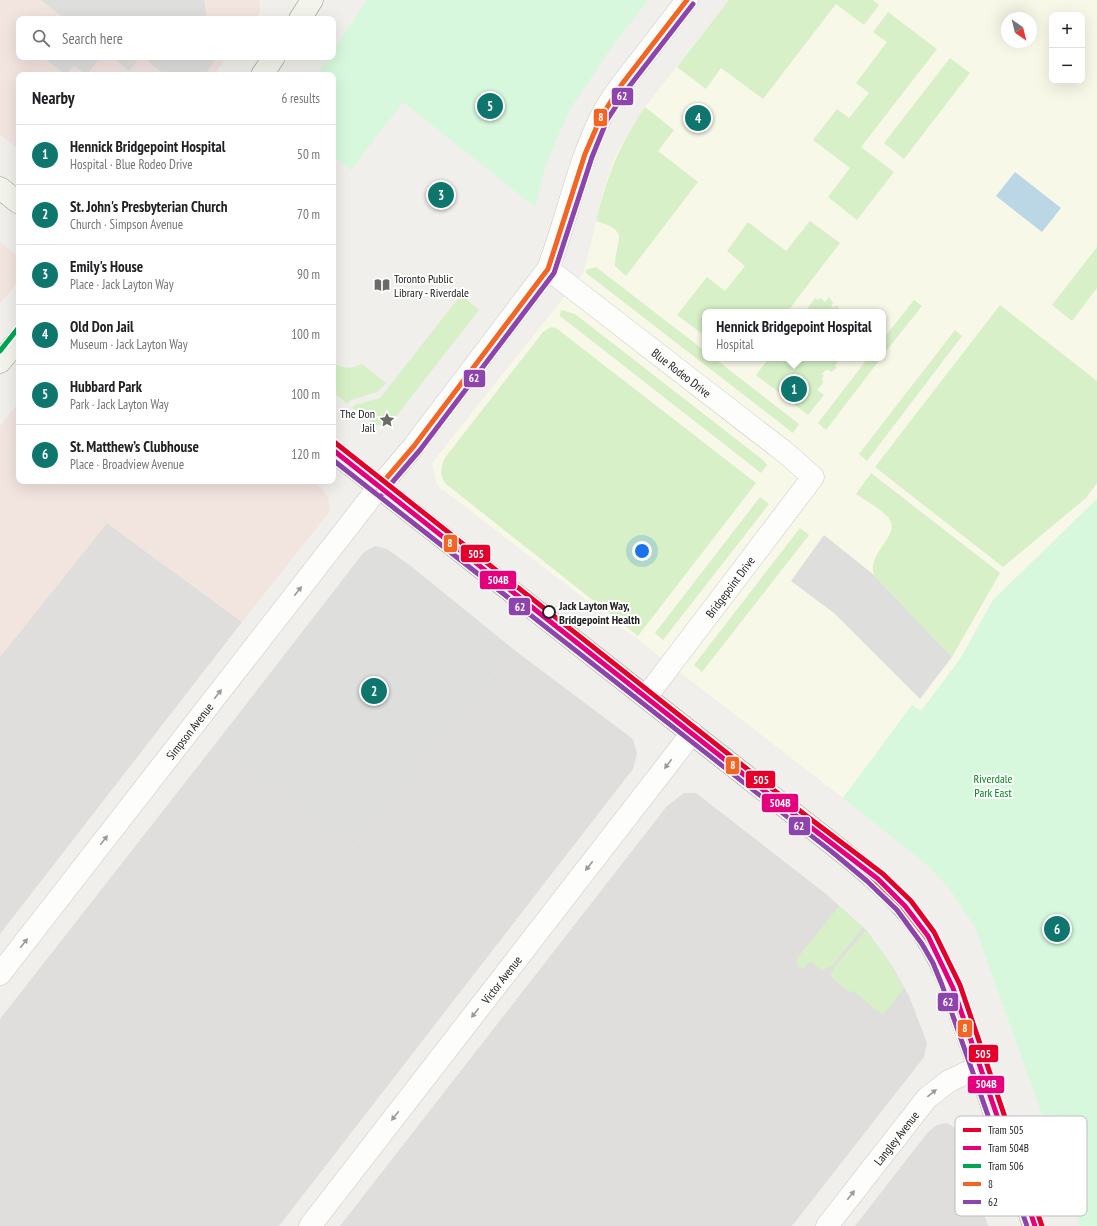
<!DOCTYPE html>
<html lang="en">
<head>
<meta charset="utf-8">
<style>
	:root { --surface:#fff; --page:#f6f6f6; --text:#202124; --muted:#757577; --line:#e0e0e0; --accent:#0f766e }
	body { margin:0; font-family:"PT Sans Narrow",sans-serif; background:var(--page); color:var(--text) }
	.controls { position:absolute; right:12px; top:12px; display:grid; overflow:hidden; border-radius:8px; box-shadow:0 4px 16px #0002 }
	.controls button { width:36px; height:36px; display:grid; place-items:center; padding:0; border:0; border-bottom:1px solid var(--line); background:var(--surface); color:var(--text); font:20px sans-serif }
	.compass { position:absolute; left:1001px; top:12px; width:36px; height:36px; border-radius:50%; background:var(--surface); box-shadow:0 4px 16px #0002; rotate:145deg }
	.you { position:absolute; left:642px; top:551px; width:14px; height:14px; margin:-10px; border:3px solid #fff; border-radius:50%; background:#1a73e8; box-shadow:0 0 0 6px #1a73e833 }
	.badge { display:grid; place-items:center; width:26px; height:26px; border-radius:50%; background:var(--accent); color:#fff; font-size:13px; font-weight:700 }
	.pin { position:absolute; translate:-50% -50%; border:2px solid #fff; box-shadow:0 1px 4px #0006 }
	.popup { position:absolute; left:702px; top:309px; width:184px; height:52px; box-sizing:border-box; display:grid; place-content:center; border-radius:8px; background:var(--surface); filter:drop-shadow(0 1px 3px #0005); font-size:13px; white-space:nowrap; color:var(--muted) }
	.popup b { font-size:15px; color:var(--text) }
	.popup::after { content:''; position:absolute; left:50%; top:100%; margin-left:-8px; border:8px solid transparent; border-top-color:var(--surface) }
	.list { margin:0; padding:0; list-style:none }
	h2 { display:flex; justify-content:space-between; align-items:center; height:52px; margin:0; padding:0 16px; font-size:17px }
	h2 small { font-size:13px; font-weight:400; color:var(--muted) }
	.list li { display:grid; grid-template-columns:26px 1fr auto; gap:12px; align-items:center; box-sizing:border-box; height:60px; padding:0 16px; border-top:1px solid var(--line) }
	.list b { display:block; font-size:15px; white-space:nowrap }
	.list p { margin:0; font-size:13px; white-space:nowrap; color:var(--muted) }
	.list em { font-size:13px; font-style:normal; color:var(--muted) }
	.icon { flex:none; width:22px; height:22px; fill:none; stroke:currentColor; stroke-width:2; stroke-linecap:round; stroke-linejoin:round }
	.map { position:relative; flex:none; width:1097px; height:1226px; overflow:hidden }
	.search { position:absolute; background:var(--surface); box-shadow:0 4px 16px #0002; left:16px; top:16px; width:320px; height:44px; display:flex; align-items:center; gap:10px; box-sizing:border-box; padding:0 14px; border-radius:8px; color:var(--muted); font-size:15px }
	.panel { position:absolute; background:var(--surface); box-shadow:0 4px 16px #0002; left:16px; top:72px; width:320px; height:412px; border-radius:8px }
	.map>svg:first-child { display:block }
</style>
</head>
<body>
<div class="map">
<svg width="1097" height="1226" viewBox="0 0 1097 1226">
	<rect width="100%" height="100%" fill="#f0efeb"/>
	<path fill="#dfdedc" d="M107 523 242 622 0 934V657Z
		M513 649 633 739 637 754 633 769 279 1226H0V1019L216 743 354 847Z
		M684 793H696L826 894 866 930 891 964 909 996 927 1043 924 1057 792 1226H340L667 806Z
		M947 1123 954 1127 960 1138 988 1226H855L928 1132 937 1125Z"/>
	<path fill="#f2e4df" d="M0 0H259L260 12 255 19H19V57H227L214 75H19V149L0 135Z
		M0 242 19 257V280L0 304Z
		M19 402V481H312L320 487 328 497 330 511 242 622 107 523 0 657V426Z"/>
	<path fill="#f7f8e7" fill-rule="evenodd" d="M729 0H1097V499L993 600 960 659 921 711 912 705 843 798 437 485 432 463 584 272 604 188 615 157 629 131 645 107ZM1052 15H1082V81H1052ZM1007 18H1031V42H1007ZM705 312H883V358H705Z"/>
	<path fill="#dededc" d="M41 0H204L207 19H65Z
		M43 57H95L98 60 87 75 74 66 66 75Z
		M112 57H140L129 71Z
		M143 57H217L205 75H165Z
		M824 535 874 575 952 657 920 699 834 613 791 581Z
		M375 546 387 549 412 567 513 649 354 847 216 743 364 552Z"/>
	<path fill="#d7f0c7" d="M729 0H873L879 5 864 25 836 4 763 99 721 68 706 89 677 67Z
		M888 12 937 49 861 147 894 172 857 220 828 197 850 168 813 140 837 109 849 118 869 93 856 83 887 42 873 32Z
		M950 58 970 73 904 159 884 143Z
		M645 107 674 130 658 151 698 182 626 276 615 266C615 239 632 232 596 221 608 174 618 147 645 107Z
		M810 221 840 243 787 312H705V336L677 315 707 277 725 291 745 266 727 251 748 222 786 251Z
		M1097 247V288L1072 321 1052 305Z
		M596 267 705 351V358H714L799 424 793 433 586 273V270Z
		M461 295 479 310 394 419 386 425H376L352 408 355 405 380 398Z
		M829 297 833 303 831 306 835 308 836 305 839 308 837 310 839 312H805L815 298 818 300 820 298 825 302Z
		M914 300 922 306 883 355V339Z
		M1000 305 1097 381V483L1086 498 1003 567 875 467Z
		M561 310 575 314 763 460 767 465 761 473 560 316Z
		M551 327 556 328 756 483 638 636 446 484C439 475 441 469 444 459L543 332Z
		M955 330 962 336 867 461 859 454Z
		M769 358H837L836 360 838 362 835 366 837 368 831 372 828 369 827 371 825 370 822 374 824 376 822 378 823 383 817 390 824 395 808 415 756 375Z
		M868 358H881L826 430 818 423Z
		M333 363C343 369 352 369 362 364L386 383 377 392 351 400 347 404 333 392Z
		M871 473 1000 573 952 657 874 575C866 552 905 534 887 516 878 507 866 501 856 494Z
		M760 497 769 504 663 640 655 633Z
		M800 528 809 535 702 672 694 665Z
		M839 906 863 927 832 966 822 970 810 961 804 969 796 963 798 957Z
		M866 930 891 964 904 988 883 1015 854 992 848 991 830 976 835 966Z"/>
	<path fill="#d7f8dc" d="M367 0H648L609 51 569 111 546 164 535 207 403 102 351 170 333 156V75H317L329 57H333V51Z
		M1097 499V1226H1080L1049 1135 1059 1130 1053 1114 1043 1117 975 927 949 888 926 864 843 798 912 705 921 711 960 659 993 600Z"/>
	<path fill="#bbd7e6" d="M1015 172 1061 208 1042 232 996 196Z"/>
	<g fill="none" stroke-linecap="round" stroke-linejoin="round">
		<defs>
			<g id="minor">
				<path id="s1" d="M548 269 787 454 813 477 646 697"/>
				<path id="s2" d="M0 974 375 492 414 446 548 269C567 219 577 166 601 117 610 99 624 81 637 65 654 43 670 22 687 0"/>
				<path id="s3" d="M310 1226 692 733"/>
				<path id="s4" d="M827 1226 927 1098 949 1081 979 1067"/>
			</g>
			<path id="secondary" d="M300 19 312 0
				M262 75 274 57
				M0 188 19 203
				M0 362 19 339
				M333 451 835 846C887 887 924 919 949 982L1034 1226"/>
		</defs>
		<use href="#minor" stroke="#c9c8c7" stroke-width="23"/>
		<use href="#secondary" stroke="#969b81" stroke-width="23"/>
		<use href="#minor" stroke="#fdfdfc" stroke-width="22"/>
		<use href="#secondary" stroke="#f3f5ec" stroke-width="22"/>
		<defs>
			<path id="bus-1" d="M333 451 835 846 871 876 902 906 928 940 939 960 949 982 1034 1226
				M378 488 414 446 548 269 585 154 601 117 622 84 687 0"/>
			<path id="bus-2" d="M333 460 831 851 867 881 897 910 922 944 933 963 942 985 1027 1226
				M383 493 420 450 554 273 592 157 607 120 628 88 693 4"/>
		</defs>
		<use href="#bus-1" stroke="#fff" stroke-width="8"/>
		<use href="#bus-2" stroke="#fff" stroke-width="8"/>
		<use href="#bus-1" stroke="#f26522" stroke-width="5"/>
		<use href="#bus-2" stroke="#8e44ad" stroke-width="5"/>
		<defs>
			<path id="tram-1" d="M333 441 804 814 883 874 911 901 934 932 960 985 1042 1226"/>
			<path id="tram-2" d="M333 450 800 819 878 879 905 906 928 936 953 988 1035 1226"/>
			<path id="tram-3" d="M0 351 19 327"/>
		</defs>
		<use href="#tram-1" stroke="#fff" stroke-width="8"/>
		<use href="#tram-2" stroke="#fff" stroke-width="8"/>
		<use href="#tram-3" stroke="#fff" stroke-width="8"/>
		<use href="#tram-1" stroke="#e4002b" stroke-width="5"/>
		<use href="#tram-2" stroke="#e5007d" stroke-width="5"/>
		<use href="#tram-3" stroke="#00a651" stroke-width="5"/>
	</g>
	<defs><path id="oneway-solid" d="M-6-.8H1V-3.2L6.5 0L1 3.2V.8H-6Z"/></defs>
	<g fill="#9a9a9a">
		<use href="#oneway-solid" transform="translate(298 591) rotate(-52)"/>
		<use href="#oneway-solid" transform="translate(218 694) rotate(-52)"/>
		<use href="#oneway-solid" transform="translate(668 764) rotate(127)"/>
		<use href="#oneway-solid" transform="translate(104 840) rotate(-52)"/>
		<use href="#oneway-solid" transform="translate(589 866) rotate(128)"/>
		<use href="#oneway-solid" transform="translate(24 943) rotate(-52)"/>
		<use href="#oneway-solid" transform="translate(475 1013) rotate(128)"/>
		<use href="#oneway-solid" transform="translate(932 1093) rotate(-39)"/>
		<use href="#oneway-solid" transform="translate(395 1116) rotate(128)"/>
		<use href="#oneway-solid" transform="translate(851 1195) rotate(-52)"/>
	</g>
	<defs>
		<symbol id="library-bare" viewBox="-9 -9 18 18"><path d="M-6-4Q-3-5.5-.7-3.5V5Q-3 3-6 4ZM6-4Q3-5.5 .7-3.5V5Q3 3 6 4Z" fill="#6a6a68" stroke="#fff" stroke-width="2.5" paint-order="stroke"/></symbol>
		<symbol id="sight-bare" viewBox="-9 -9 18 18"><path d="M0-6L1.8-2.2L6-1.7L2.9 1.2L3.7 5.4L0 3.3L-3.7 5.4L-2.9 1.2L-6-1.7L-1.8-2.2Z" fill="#6a6a68" stroke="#fff" stroke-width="2.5" paint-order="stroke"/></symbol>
	</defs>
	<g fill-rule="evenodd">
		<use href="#library-bare" x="371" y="274" width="22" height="22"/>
		<use href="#sight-bare" x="376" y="409" width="22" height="22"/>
	</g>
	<circle fill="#fff" stroke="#222" stroke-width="2" cx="549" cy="612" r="6"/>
	<g text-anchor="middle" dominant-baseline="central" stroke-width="4" stroke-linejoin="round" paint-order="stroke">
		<g font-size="12" fill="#222" stroke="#fff" text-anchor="start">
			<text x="394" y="278">Toronto Public<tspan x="394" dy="14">Library - Riverdale</tspan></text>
			<text x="375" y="413" text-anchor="end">The Don<tspan x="375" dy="14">Jail</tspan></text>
		</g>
		<g font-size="12" fill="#222" stroke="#fff">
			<text stroke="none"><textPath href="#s1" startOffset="169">Blue Rodeo Drive</textPath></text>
			<text transform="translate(730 587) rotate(-53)">Bridgepoint Drive</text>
			<text stroke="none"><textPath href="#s2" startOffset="308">Simpson Avenue</textPath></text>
			<text stroke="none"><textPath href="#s3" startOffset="312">Victor Avenue</textPath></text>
			<text stroke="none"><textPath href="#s4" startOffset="112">Langley Avenue</textPath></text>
		</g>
		<g font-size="12" font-weight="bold" fill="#222" stroke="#fff" text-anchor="start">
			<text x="559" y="605">Jack Layton Way,<tspan x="559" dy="14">Bridgepoint Health</tspan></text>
		</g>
		<g font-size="12" fill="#01891e" stroke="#fff">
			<text x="993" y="778">Riverdale<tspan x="993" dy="14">Park East</tspan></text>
		</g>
	</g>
	<rect x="955" y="1116" width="132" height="100" rx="6" fill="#fff" stroke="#bdbdbd" stroke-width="1"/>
	<rect x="963" y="1128" width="18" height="4" fill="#e4002b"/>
	<rect x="963" y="1146" width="18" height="4" fill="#e5007d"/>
	<rect x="963" y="1164" width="18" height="4" fill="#00a651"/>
	<rect x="963" y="1182" width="18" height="4" fill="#f26522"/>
	<rect x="963" y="1200" width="18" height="4" fill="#8e44ad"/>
	<g font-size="11" fill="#222">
		<text x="988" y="1134">Tram 505</text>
		<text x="988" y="1152">Tram 504B</text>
		<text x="988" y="1170">Tram 506</text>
		<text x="988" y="1188">8</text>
		<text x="988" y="1206">62</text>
	</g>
	<g stroke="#fff" stroke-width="1.5">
		<rect x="611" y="87" width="23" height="19" rx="4" fill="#8e44ad"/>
		<rect x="593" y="108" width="15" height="19" rx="4" fill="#f26522"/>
		<rect x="463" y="369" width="23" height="19" rx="4" fill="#8e44ad"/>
		<rect x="443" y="534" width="15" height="19" rx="4" fill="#f26522"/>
		<rect x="460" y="544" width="31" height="19" rx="4" fill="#e4002b"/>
		<rect x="479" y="570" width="38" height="20" rx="4" fill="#e5007d"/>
		<rect x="508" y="597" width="23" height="19" rx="4" fill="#8e44ad"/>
		<rect x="725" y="756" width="15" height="19" rx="4" fill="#f26522"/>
		<rect x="745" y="770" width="31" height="19" rx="4" fill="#e4002b"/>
		<rect x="761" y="793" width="38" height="20" rx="4" fill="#e5007d"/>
		<rect x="788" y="816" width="23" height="20" rx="4" fill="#8e44ad"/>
		<rect x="937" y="992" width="22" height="20" rx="4" fill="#8e44ad"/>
		<rect x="957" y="1019" width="16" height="19" rx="4" fill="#f26522"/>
		<rect x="968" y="1044" width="31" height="19" rx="4" fill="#e4002b"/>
		<rect x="967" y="1075" width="38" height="19" rx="4" fill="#e5007d"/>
	</g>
	<g font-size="11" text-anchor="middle" font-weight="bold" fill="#fff">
		<text x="622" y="100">62</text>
		<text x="601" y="121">8</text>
		<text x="474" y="382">62</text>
		<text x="450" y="547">8</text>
		<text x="476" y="558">505</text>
		<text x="498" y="584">504B</text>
		<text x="520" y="611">62</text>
		<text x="733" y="769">8</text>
		<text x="761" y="784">505</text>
		<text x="780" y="807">504B</text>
		<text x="799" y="830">62</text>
		<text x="948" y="1006">62</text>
		<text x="965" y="1032">8</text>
		<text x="983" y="1058">505</text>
		<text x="986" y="1088">504B</text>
	</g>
</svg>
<div class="controls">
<button>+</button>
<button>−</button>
</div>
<svg class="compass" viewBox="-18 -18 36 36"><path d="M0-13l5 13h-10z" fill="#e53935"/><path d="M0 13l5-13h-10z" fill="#757577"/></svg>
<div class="you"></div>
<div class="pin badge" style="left:794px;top:389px">1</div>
<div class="popup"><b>Hennick Bridgepoint Hospital</b>Hospital</div>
<div class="pin badge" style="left:374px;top:691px">2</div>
<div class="pin badge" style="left:441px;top:195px">3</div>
<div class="pin badge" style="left:698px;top:118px">4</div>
<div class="pin badge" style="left:490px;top:106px">5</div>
<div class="pin badge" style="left:1057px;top:929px">6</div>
<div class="search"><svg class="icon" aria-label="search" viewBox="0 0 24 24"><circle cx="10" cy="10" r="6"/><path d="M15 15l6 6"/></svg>Search here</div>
<section class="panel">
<h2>Nearby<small>6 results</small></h2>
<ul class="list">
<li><span class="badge">1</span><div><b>Hennick Bridgepoint Hospital</b><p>Hospital · Blue Rodeo Drive</p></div><em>50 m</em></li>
<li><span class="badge">2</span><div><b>St. John's Presbyterian Church</b><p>Church · Simpson Avenue</p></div><em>70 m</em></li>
<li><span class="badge">3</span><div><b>Emily's House</b><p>Place · Jack Layton Way</p></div><em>90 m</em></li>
<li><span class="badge">4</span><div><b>Old Don Jail</b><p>Museum · Jack Layton Way</p></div><em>100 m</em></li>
<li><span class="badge">5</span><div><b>Hubbard Park</b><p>Park · Jack Layton Way</p></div><em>100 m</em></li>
<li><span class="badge">6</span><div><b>St. Matthew’s Clubhouse</b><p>Place · Broadview Avenue</p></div><em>120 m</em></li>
</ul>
</section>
</div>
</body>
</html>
